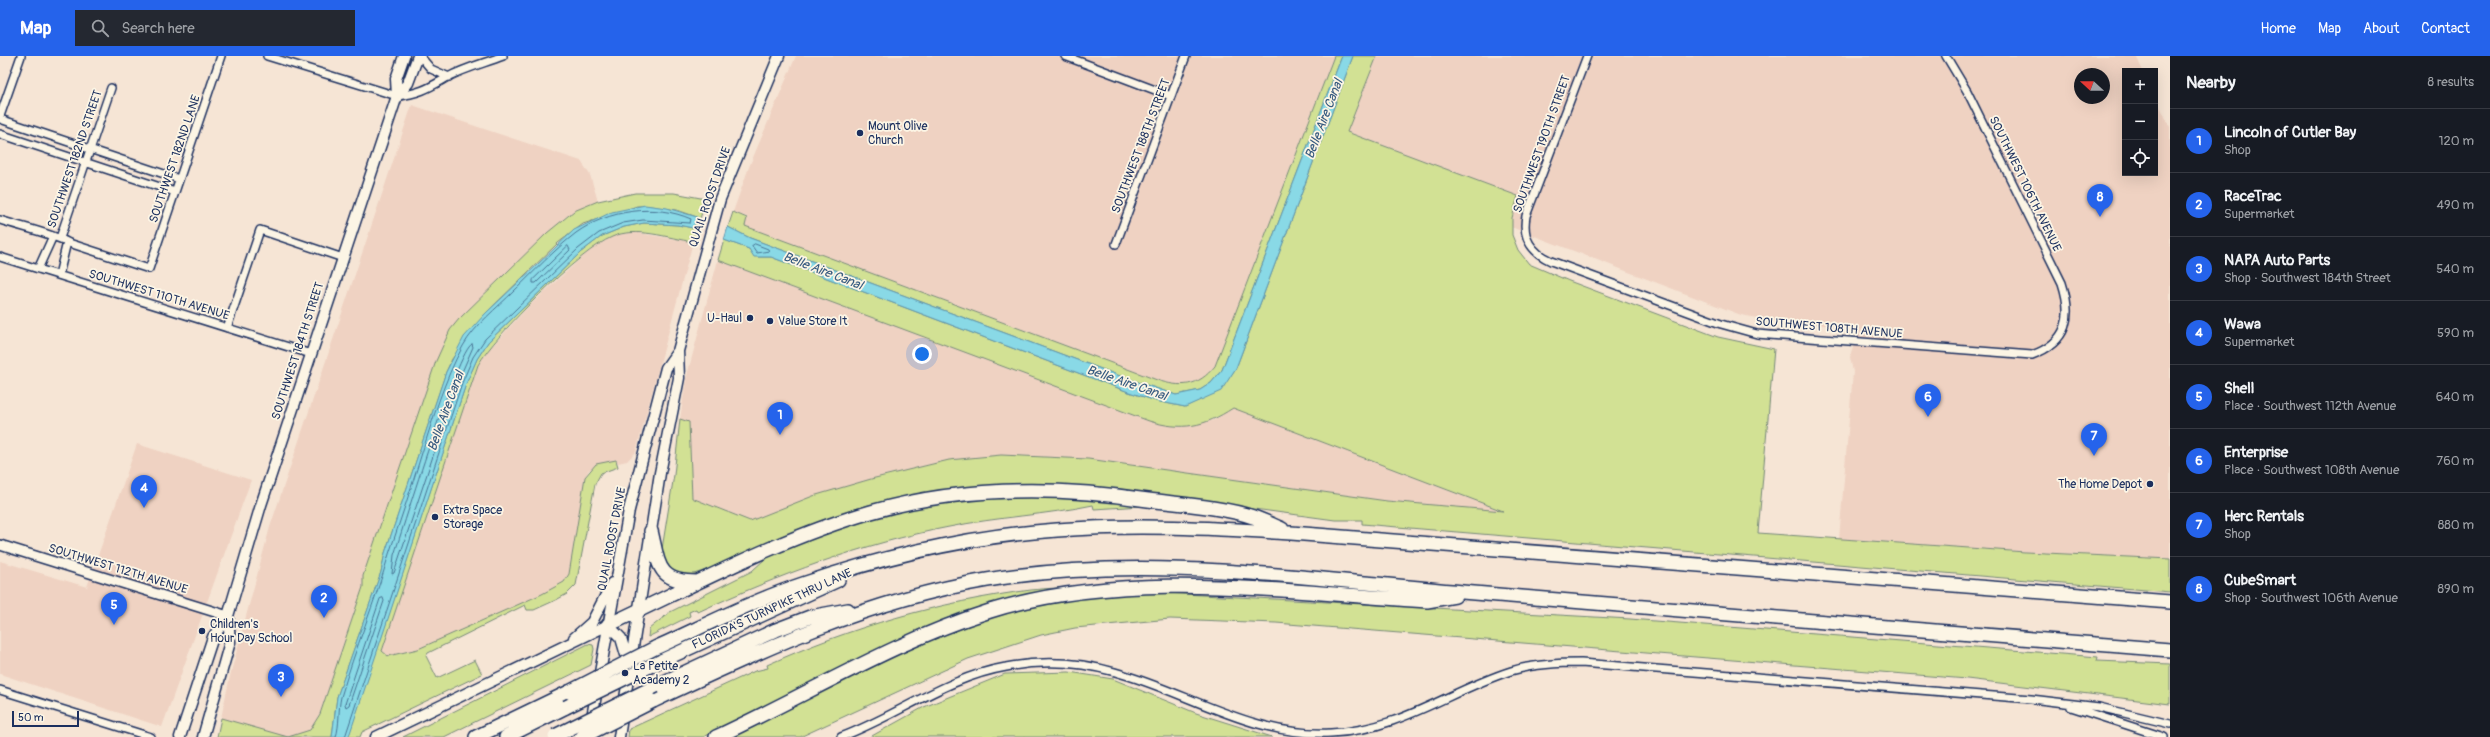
<!DOCTYPE html>
<html lang="en">
<head>
<meta charset="utf-8">
<style>
	:root { --surface:#171b24; --page:#242831; --text:#f1f3f6; --muted:#9ea1a6; --line:#363941; --accent:#2563eb }
	body { margin:0; font-family:Pangolin,sans-serif; background:var(--page); color:var(--text) }
	.controls { position:absolute; right:12px; top:12px; display:grid; overflow:hidden; border-radius:0px; box-shadow:0 4px 16px #0002 }
	.controls button { width:36px; height:36px; display:grid; place-items:center; padding:0; border:0; border-bottom:1px solid var(--line); background:var(--surface); color:var(--text); font:20px sans-serif }
	.compass { position:absolute; left:2074px; top:12px; width:36px; height:36px; border-radius:50%; background:var(--surface); box-shadow:0 4px 16px #0002; rotate:291deg }
	.scale { position:absolute; left:12px; bottom:10px; width:67px; box-sizing:border-box; padding-left:4px; border:2px solid #1b2f5e; border-top:0; font-size:11px; line-height:14px; white-space:nowrap; color:#1b2f5e; -webkit-text-stroke:3px #fcf5e5; paint-order:stroke }
	.you { position:absolute; left:922px; top:298px; width:14px; height:14px; margin:-10px; border:3px solid #fff; border-radius:50%; background:#1a73e8; box-shadow:0 0 0 6px #1a73e833 }
	.badge { display:grid; place-items:center; width:26px; height:26px; border-radius:50%; background:var(--accent); color:#fff; font-size:13px; font-weight:700 }
	.pin { position:absolute; translate:-50% -33px; filter:drop-shadow(0 1px 2px #0008) }
	.pin::after { content:''; position:absolute; top:21px; width:14px; height:12px; background:inherit; clip-path:polygon(0 0,100% 0,50% 100%) }
	.list { margin:0; padding:0; list-style:none }
	h2 { display:flex; justify-content:space-between; align-items:center; height:52px; margin:0; padding:0 16px; font-size:17px }
	h2 small { font-size:13px; font-weight:400; color:var(--muted) }
	.list li { display:grid; grid-template-columns:26px 1fr auto; gap:12px; align-items:center; box-sizing:border-box; height:64px; padding:0 16px; border-top:1px solid var(--line) }
	.list b { display:block; font-size:15px; white-space:nowrap }
	.list p { margin:0; font-size:13px; white-space:nowrap; color:var(--muted) }
	.list em { font-size:13px; font-style:normal; color:var(--muted) }
	.icon { flex:none; width:22px; height:22px; fill:none; stroke:currentColor; stroke-width:2; stroke-linecap:round; stroke-linejoin:round }
	.map { position:relative; flex:none; width:2170px; height:681px; overflow:hidden }
	header { display:flex; align-items:center; gap:24px; box-sizing:border-box; height:56px; padding:0 20px; background:var(--accent); color:#fff }
	header strong { font-size:19px }
	nav { display:flex; gap:22px; margin-inline-start:auto; font-size:14px }
	.search { width:280px; height:36px; background:var(--page); display:flex; align-items:center; gap:10px; box-sizing:border-box; padding:0 14px; border-radius:0px; color:var(--muted); font-size:15px }
	main { display:flex }
	aside { flex:1; background:var(--surface) }
	.map>svg:first-child { display:block }
</style>
</head>
<body>
<header>
<strong>Map</strong>
<div class="search"><svg class="icon" aria-label="search" viewBox="0 0 24 24"><circle cx="10" cy="10" r="6"/><path d="M15 15l6 6"/></svg>Search here</div>
<nav><a>Home</a><a>Map</a><a>About</a><a>Contact</a></nav>
</header>
<main>
<div class="map">
<svg width="2170" height="681" viewBox="0 0 2170 681">
	<rect width="100%" height="100%" fill="#f6e5d5"/>
	<filter id="ink" filterUnits="userSpaceOnUse"><feTurbulence type="fractalNoise" baseFrequency=".025" numOctaves="2"/><feDisplacementMap in="SourceGraphic" scale="8" xChannelSelector="R" yChannelSelector="G"/><feConvolveMatrix kernelMatrix="1 2 1 2 8 2 1 2 1" color-interpolation-filters="sRGB"/></filter>
	<g filter="url(#ink)">
		<path fill="#efd2c2" fill-rule="evenodd" d="M796 0H1334L1215 310 1203 323 1181 330 1157 324 745 170 747 161 733 156 749 111Z
			M1377 0H2136L2143 15H2125V117H2155V40L2170 71V503L2025 496 1839 483 1853 316 1850 301 1859 272 1775 265 1741 259 1511 171 1517 140 1347 76ZM2080 18H2104V42H2080Z
			M412 49 581 105 590 119 598 145 574 155 547 177 459 263 444 286 363 520V531L320 658 313 671 304 677 294 681 277 680 221 662 230 620 270 471Z
			M632 176 693 186 636 396 627 405 618 407 616 404 589 414 585 421 569 518 564 526 542 538 418 593 388 600 382 595 443 411 478 309 485 298 529 250 590 194 612 180Z
			M718 204 1149 365 1179 371 1214 364 1233 352 1505 456 1387 445 1088 403 1001 399 949 404 871 423 750 465 692 442 689 366 680 363 686 323Z
			M137 388 251 424 162 671 0 618V505L87 531Z"/>
		<path fill="#d2e194" stroke="#768879" d="M1334 0H1342L1222 314 1211 327 1200 334 1176 339 1120 320 750 182 728 171 733 156 747 162 745 170 1157 324C1181 332 1198 331 1215 310Z
			M1353 0H1377L1347 76 1518 140 1512 162V179L1518 194 1529 208 1569 225 1718 281 1774 293 1758 477 2025 496 2170 503V536L1362 468V464H1335L1092 431 1015 429 953 435 694 518 684 520 668 515 662 499V493L674 419 680 363 689 366 692 442 750 465 813 440 871 423 949 404 1001 399 1088 403 1387 445 1503 455 1233 352C1204 371 1182 375 1149 365L718 204 724 184 749 193 757 201H771L1126 335 1156 345 1185 351 1222 332 1236 312Z
			M635 137H674L706 143 693 186C669 182 635 170 612 181 580 194 495 279 478 309L382 595 388 600 418 593 542 538 564 526 569 518 585 421 596 408 616 404 618 411 601 417 595 428 576 529 567 538 556 544 534 554H527L525 549 428 597 426 600 437 622 475 604 482 618 362 676 360 681H348L466 328 477 303 488 286 581 196 602 180 624 171 644 167 678 169 693 172 697 161 677 154 650 150H637L583 168 558 187 485 258 452 303 446 316 385 497 381 516 337 641 332 681H217L221 662 288 681 310 674 320 658 363 531V520L436 305 450 274 459 263 547 177 574 155 598 145Z
			M1075 439 1143 450 1094 453 1093 449C1046 459 997 461 949 471 861 488 779 519 698 556L696 553 689 556 690 560 648 581 649 573 670 556 752 515 766 502 816 479 890 456 963 442Z
			M1082 530 1030 541 703 681H628L629 673 755 615 768 612 767 609C851 571 938 546 1031 534 1048 532 1065 532 1082 530Z
			M1166 537 1630 563 2098 601 2097 605 2170 608V648L1967 623 1276 567 1170 563 1075 572 1041 579 968 603 800 681H732C812 639 892 593 978 564 1038 543 1103 538 1166 537Z
			M588 588 593 589 594 593 591 609 444 681H403Z
			M1069 616 1113 623 1196 657 1272 681H870L924 651 1005 618Z"/>
		<path fill="#89d9e6" stroke="#5d95b0" d="M1342 0H1353L1236 312 1221 335 1185 351 1156 345 1126 335 771 201H754L749 193 724 184 728 171 750 182 1120 320 1176 339 1200 334 1211 327 1222 314Z
			M645 149 667 152 697 161 693 172 678 169 644 167 624 171 602 180 581 196 488 286 477 303 466 328 350 677 348 681H332L337 641 381 516 385 497 446 316 464 281 485 258 574 174 612 156Z"/>
		<g fill="none" stroke-linecap="round" stroke-linejoin="round">
			<path stroke="#477394" stroke-width="1" d="M755 188 768 193 769 195 757 197 752 190Z
				M568 190 570 194 536 227H533V224Z
				M472 288 473 291 458 325 394 517 392 518 394 499C403 473 457 294 472 288Z
				M383 542 384 545 349 649 346 651 345 648 380 543Z
				M336 681C340 668 338 654 341 641 355 593 375 546 389 498 400 465 411 433 421 400 433 363 444 324 463 290 475 269 497 252 514 235 534 216 554 194 576 177 608 154 655 147 691 163L690 167 643 164 623 167 599 177 578 193 485 283 473 301 462 327 345 681"/>
			<defs>
				<path id="minor" d="M267 0 397 40C420 38 430 31 448 21 465 12 485 7 503 0
					M420 0 431 13 449 21
					M1065 0 1171 40
					M1587 0 1526 160C1522 182 1531 196 1551 205L1721 268 1757 278 2032 299C2068 286 2073 261 2062 227L1967 35 1946 0
					M0 60 21 0
					M0 63 179 123
					M0 78 175 136
					M0 164C21 171 51 177 69 187L149 213 221 0
					M60 182 111 32
					M1116 188 1186 0
					M0 201 311 298
					M38 213 53 180
					M59 219 67 186
					M227 272 260 174 343 202
					M0 634 151 681
					M2071 651 2164 681
					M841 681C897 660 947 621 1006 611 1042 604 1080 606 1115 616 1188 636 1252 681 1331 677 1401 674 1448 635 1511 615 1533 608 1557 607 1581 607L2031 643 2099 651 2170 668"/>
				<path id="tertiary" d="M0 489 228 560"/>
				<path id="secondary" d="M397 40 396 23 404 0
					M608 569 621 582 629 609
					M574 582 592 566 612 527
					M591 667 629 454 666 312 678 295
					M180 681 213 581 228 560 261 449 397 40 408 27 418 0
					M203 681 230 586 228 560
					M376 681 608 569
					M619 681 660 417 679 322 678 295 720 143 779 0"/>
				<path id="motorway" d="M651 475C659 507 656 526 697 526
					M608 569C694 529 780 482 871 456 962 430 1055 430 1148 444 1179 448 1224 451 1253 461 1263 464 1272 469 1282 473
					M655 592C704 570 752 545 803 528 885 500 971 480 1057 474 1135 468 1213 472 1291 477L2170 546
					M652 609 838 524
					M656 630 776 574 810 561 848 554
					M653 645C761 594 868 544 987 524 1149 497 1312 524 1474 537 1706 557 1938 575 2170 594
					M476 681 569 636
					M506 681 566 651
					M716 681C807 639 894 585 990 555 1129 512 1284 536 1427 545L1455 540"/>
			</defs>
			<use href="#minor" stroke="#1b2f5e" stroke-width="10"/>
			<use href="#tertiary" stroke="#1b2f5e" stroke-width="12"/>
			<use href="#secondary" stroke="#1b2f5e" stroke-width="13"/>
			<use href="#motorway" stroke="#1b2f5e" stroke-width="16"/>
			<use href="#minor" stroke="#fcf5e5" stroke-width="7"/>
			<use href="#tertiary" stroke="#fcf5e5" stroke-width="9"/>
			<use href="#secondary" stroke="#fcf5e5" stroke-width="10"/>
			<use href="#motorway" stroke="#fcf5e5" stroke-width="13"/>
			<defs>
				<path id="motorway-bridge" d="M569 636 655 592
					M566 651 652 609
					M555 680 656 630
					M582 681 653 645"/>
			</defs>
			<use href="#motorway-bridge" stroke="#1b2f5e" stroke-width="16" stroke-linecap="butt"/>
			<use href="#motorway-bridge" stroke="#fcf5e5" stroke-width="13"/>
		</g>
	</g>
	<g fill="#1b2f5e" stroke="#fcf5e5" stroke-width="1.5">
		<circle cx="860" cy="77" r="4"/>
		<circle cx="750" cy="262" r="4"/>
		<circle cx="770" cy="265" r="4"/>
		<circle cx="2150" cy="428" r="4"/>
		<circle cx="435" cy="461" r="4"/>
		<circle cx="202" cy="575" r="4"/>
		<circle cx="625" cy="617" r="4"/>
	</g>
	<g text-anchor="middle" dominant-baseline="central" stroke-width="3.5" stroke-linejoin="round" paint-order="stroke">
		<g font-size="12" fill="#1b2f5e" stroke="#fcf5e5" text-anchor="start">
			<text x="868" y="70">Mount Olive<tspan x="868" dy="14">Church</tspan></text>
			<text x="742" y="262" text-anchor="end">U-Haul</text>
			<text x="778" y="265">Value Store It</text>
			<text x="2142" y="428" text-anchor="end">The Home Depot</text>
			<text x="443" y="454">Extra Space<tspan x="443" dy="14">Storage</tspan></text>
			<text x="210" y="568">Children's<tspan x="210" dy="14">Hour Day School</tspan></text>
			<text x="633" y="610">La Petite<tspan x="633" dy="14">Academy 2</tspan></text>
		</g>
		<g font-size="12" fill="#1b2f5e" stroke="#fcf5e5">
			<text transform="translate(1542 88) rotate(-70)">SOUTHWEST 190TH STREET</text>
			<text transform="translate(1141 90) rotate(-69)">SOUTHWEST 188TH STREET</text>
			<text transform="translate(75 103) rotate(-71)">SOUTHWEST 182ND STREET</text>
			<text transform="translate(175 103) rotate(-71)">SOUTHWEST 182ND LANE</text>
			<text transform="translate(2025 128) rotate(64)">SOUTHWEST 106TH AVENUE</text>
			<text transform="translate(710 141) rotate(-71)">QUAIL ROOST DRIVE</text>
			<text transform="translate(159 239) rotate(17)">SOUTHWEST 110TH AVENUE</text>
			<text transform="translate(1829 272) rotate(5)">SOUTHWEST 108TH AVENUE</text>
			<text transform="translate(298 295) rotate(-72)">SOUTHWEST 184TH STREET</text>
			<text transform="translate(612 483) rotate(-79)">QUAIL ROOST DRIVE</text>
			<text transform="translate(118 513) rotate(17)">SOUTHWEST 112TH AVENUE</text>
			<text transform="translate(772 553) rotate(-25)">FLORIDA'S TURNPIKE THRU LANE</text>
		</g>
		<g font-size="13" font-style="italic" fill="#365a80" stroke="#fcf5e5">
			<text transform="translate(1324 63) rotate(-69)">Belle Aire Canal</text>
			<text transform="translate(823 215) rotate(21)">Belle Aire Canal</text>
			<text transform="translate(1127 327) rotate(19)">Belle Aire Canal</text>
			<text transform="translate(446 355) rotate(-70)">Belle Aire Canal</text>
		</g>
	</g>
</svg>
<div class="controls">
<button>+</button>
<button>−</button>
<button><svg class="icon" aria-label="locate" viewBox="0 0 24 24"><circle cx="12" cy="12" r="6"/><path d="M12 2v4M12 18v4M2 12h4M18 12h4"/></svg></button>
</div>
<svg class="compass" viewBox="-18 -18 36 36"><path d="M0-13l5 13h-10z" fill="#e53935"/><path d="M0 13l5-13h-10z" fill="#9ea1a6"/></svg>
<div class="scale">50 m</div>
<div class="you"></div>
<div class="pin badge" style="left:780px;top:379px">1</div>
<div class="pin badge" style="left:324px;top:562px">2</div>
<div class="pin badge" style="left:281px;top:641px">3</div>
<div class="pin badge" style="left:144px;top:452px">4</div>
<div class="pin badge" style="left:114px;top:569px">5</div>
<div class="pin badge" style="left:1928px;top:361px">6</div>
<div class="pin badge" style="left:2094px;top:400px">7</div>
<div class="pin badge" style="left:2100px;top:161px">8</div>
</div>
<aside>
<h2>Nearby<small>8 results</small></h2>
<ul class="list">
<li><span class="badge">1</span><div><b>Lincoln of Cutler Bay</b><p>Shop</p></div><em>120 m</em></li>
<li><span class="badge">2</span><div><b>RaceTrac</b><p>Supermarket</p></div><em>490 m</em></li>
<li><span class="badge">3</span><div><b>NAPA Auto Parts</b><p>Shop · Southwest 184th Street</p></div><em>540 m</em></li>
<li><span class="badge">4</span><div><b>Wawa</b><p>Supermarket</p></div><em>590 m</em></li>
<li><span class="badge">5</span><div><b>Shell</b><p>Place · Southwest 112th Avenue</p></div><em>640 m</em></li>
<li><span class="badge">6</span><div><b>Enterprise</b><p>Place · Southwest 108th Avenue</p></div><em>760 m</em></li>
<li><span class="badge">7</span><div><b>Herc Rentals</b><p>Shop</p></div><em>880 m</em></li>
<li><span class="badge">8</span><div><b>CubeSmart</b><p>Shop · Southwest 106th Avenue</p></div><em>890 m</em></li>
</ul>
</aside>
</main>
</body>
</html>
